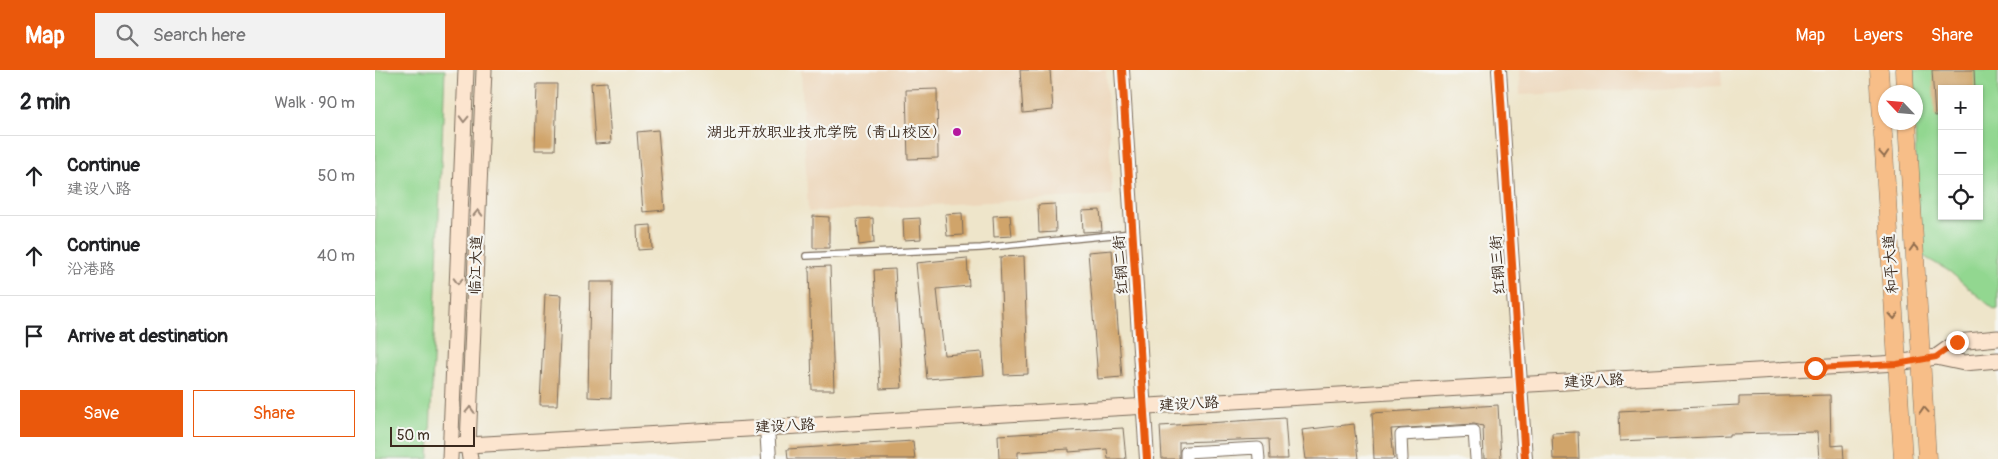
<!DOCTYPE html>
<html lang="en">
<head>
<meta charset="utf-8">
<style>
	:root { --surface:#fff; --page:#f2f2f2; --text:#202124; --muted:#757577; --line:#e0e0e0; --accent:#ea580c }
	body { margin:0; font-family:Pangolin,"LXGW WenKai TC",sans-serif; background:var(--page); color:var(--text) }
	.controls { position:absolute; right:15px; top:15px; display:grid; overflow:hidden; border-radius:0px; box-shadow:0 1px 4px #0004 }
	.controls button { width:45px; height:45px; display:grid; place-items:center; padding:0; border:0; border-bottom:1px solid var(--line); background:var(--surface); color:var(--text); font:25px sans-serif }
	.compass { position:absolute; left:1503px; top:15px; width:45px; height:45px; border-radius:50%; background:var(--surface); box-shadow:0 1px 4px #0004; rotate:296deg }
	.scale { position:absolute; left:15px; bottom:12px; width:85px; box-sizing:border-box; padding-left:5px; border:2px solid #3b2a1e; border-top:0; font-size:14px; line-height:18px; white-space:nowrap; color:#3b2a1e; -webkit-text-stroke:4px #f6f6f2; paint-order:stroke }
	.stop { position:absolute; width:15px; height:15px; margin:-11px; border:4px solid #ea580c; border-radius:50%; background:#fff }
	.stop.end { background:#ea580c; border-color:#fff; box-shadow:0 1px 5px #0008 }
	.list { margin:0; padding:0; list-style:none }
	h2 { display:flex; justify-content:space-between; align-items:center; height:65px; margin:0; padding:0 20px; font-size:21px }
	h2 small { font-size:16px; font-weight:400; color:var(--muted) }
	.list li { display:grid; grid-template-columns:32px 1fr auto; gap:15px; align-items:center; box-sizing:border-box; height:80px; padding:0 20px; border-top:1px solid var(--line) }
	.list b { display:block; font-size:19px; white-space:nowrap }
	.list p { margin:0; font-size:16px; white-space:nowrap; color:var(--muted) }
	.list em { font-size:16px; font-style:normal; color:var(--muted) }
	.actions { display:flex; gap:10px; padding:15px 20px }
	.actions a { flex:1; padding:11px 0; border:1px solid var(--accent); border-radius:0px; text-align:center; font-size:18px; color:var(--accent) }
	.actions .main { background:var(--accent); color:#fff }
	.icon { flex:none; width:28px; height:28px; fill:none; stroke:currentColor; stroke-width:2; stroke-linecap:round; stroke-linejoin:round }
	.map { position:relative; flex:none; width:1623px; height:389px; overflow:hidden }
	header { display:flex; align-items:center; gap:30px; box-sizing:border-box; height:70px; padding:0 25px; background:var(--accent); color:#fff }
	header strong { font-size:24px }
	nav { display:flex; gap:28px; margin-inline-start:auto; font-size:18px }
	.search { width:350px; height:45px; background:var(--page); display:flex; align-items:center; gap:12px; box-sizing:border-box; padding:0 18px; border-radius:0px; color:var(--muted); font-size:19px }
	main { display:flex }
	aside { flex:1; background:var(--surface) }
	.map>svg:first-child { display:block }
</style>
</head>
<body>
<header>
<strong>Map</strong>
<div class="search"><svg class="icon" aria-label="search" viewBox="0 0 24 24"><circle cx="10" cy="10" r="6"/><path d="M15 15l6 6"/></svg>Search here</div>
<nav><a>Map</a><a>Layers</a><a>Share</a></nav>
</header>
<main>
<aside>
<h2>2 min<small>Walk · 90 m</small></h2>
<ul class="list">
<li><svg class="icon" aria-label="ahead" viewBox="0 0 24 24"><path d="M12 20V5M6 11l6-6 6 6"/></svg><div><b>Continue</b><p>建设八路</p></div><em>50 m</em></li>
<li><svg class="icon" aria-label="ahead" viewBox="0 0 24 24"><path d="M12 20V5M6 11l6-6 6 6"/></svg><div><b>Continue</b><p>沿港路</p></div><em>40 m</em></li>
<li><svg class="icon" aria-label="arrive" viewBox="0 0 24 24"><path d="M6 21V4h12l-3 4 3 4H6"/></svg><div><b>Arrive at destination</b></div></li>
</ul>
<div class="actions"><a class="main">Save</a><a>Share</a></div>
</aside>
<div class="map">
<svg width="1623" height="389" viewBox="0 0 1623 389">
	<rect width="100%" height="100%" fill="#f6f6f2"/>
	<filter id="ink" filterUnits="userSpaceOnUse"><feTurbulence type="fractalNoise" baseFrequency=".02" numOctaves="2"/><feDisplacementMap in="SourceGraphic" scale="10" xChannelSelector="R" yChannelSelector="G"/><feConvolveMatrix kernelMatrix="1 2 1 2 8 2 1 2 1" color-interpolation-filters="sRGB"/></filter>
	<filter id="wash" filterUnits="userSpaceOnUse"><feTurbulence type="fractalNoise" baseFrequency=".0096" numOctaves="4" result="noise"/><feDisplacementMap in="SourceGraphic" scale="20" xChannelSelector="R" yChannelSelector="G"/><feGaussianBlur stdDeviation="1.12" result="paint"/><feColorMatrix in="noise" values="0 0 0 0 0 0 0 0 0 0 0 0 0 0 0 0 0 1.4 0 .05"/><feComposite in="paint" operator="in"/></filter>
	<g filter="url(#wash)">
		<rect width="100%" height="100%" fill="#eee5ca"/>
		<path fill="#edd7bb" d="M426 0H731L737 125 433 142Z
			M1144 0H1346L1347 16 1145 25Z"/>
		<path fill="#92d790" stroke="#668057" fill-rule="evenodd" d="M0 0H70L54 389H0Z
			M1528 0H1623V239L1620 240 1574 201 1541 182 1540 22H1529ZM1567 19H1604V146H1567Z"/>
		<g id="blocks">
			<path fill="#d0a46a" d="M645 0H675L678 40 648 43Z
				M1557 0H1599L1600 19H1567V45L1560 46Z
				M232 12 236 73 220 74 216 13Z
				M162 14H182L180 80H160Z
				M562 19 563 88 533 89 531 20Z
				M283 60 290 140 268 142 262 62Z
				M680 134 681 162 664 163 663 135Z
				M725 140 727 161 708 162 707 141Z
				M587 143 588 165 572 166 570 144Z
				M635 145 637 166 619 167 618 146Z
				M438 146 454 147V178H438Z
				M498 148 499 173 484 175 482 149Z
				M545 148 546 169 529 170 528 149Z
				M276 155 277 179 263 180 262 156Z
				M737 180 747 307 723 309 713 182Z
				M649 186 653 304 629 305 625 187Z
				M592 188 594 216 562 219 569 285 607 282 609 305 552 309 541 193Z
				M455 196 459 320H437L434 197Z
				M520 199 527 318 505 319 499 200Z
				M215 212H238L236 328 213 327Z
				M170 224 187 225 182 335H165Z
				M1455 325 1456 376 1468 375 1469 389H1444L1442 362 1354 364V366L1245 371 1244 341 1364 335V327Z
				M1123 335 1126 389H1109L1108 356 1099 354 1016 359 1019 389H999L997 343Z
				M910 348 913 389H895L894 369 804 372V389H787L785 356Z
				M979 354 983 389H931L927 360Z
				M748 358 751 389H733L732 379 694 382V379L643 382V389H624L623 365Z
				M1203 362 1204 389H1178L1177 363Z
				M538 371 540 389H413L412 379Z"/>
		</g>
	</g>
	<g filter="url(#ink)">
		<use href="#blocks" fill-opacity="0" stroke="#7a6b5a" stroke-width="1"/>
		<g fill="none" stroke-linecap="round" stroke-linejoin="round">
			<defs>
				<path id="service" d="M431 186 606 178 757 163"/>
				<path id="minor" d="M811 389V382L883 378 884 389
					M1027 389 1026 365 1099 361 1101 389"/>
				<path id="tertiary" d="M747 0 772 389
					M1124 0 1150 389
					M392 357 394 389"/>
				<path id="secondary" d="M1561 287 1582 272 1623 268
					M76 376 1522 293 1561 287 1589 293 1623 290
					M75 389 91 0
					M95 389 93 375 109 0"/>
				<path id="primary" d="M1504 0 1528 389
					M1529 0 1530 22
					M1532 52 1552 389"/>
			</defs>
			<use href="#service" stroke="#7a6b5a" stroke-width="8"/>
			<use href="#minor" stroke="#7a6b5a" stroke-width="13"/>
			<use href="#tertiary" stroke="#7a6b5a" stroke-width="16"/>
			<use href="#secondary" stroke="#7a6b5a" stroke-width="17"/>
			<use href="#primary" stroke="#7a6b5a" stroke-width="19"/>
			<use href="#service" stroke="#fff" stroke-width="5.5"/>
			<use href="#minor" stroke="#fff" stroke-width="11"/>
			<use href="#tertiary" stroke="#fff" stroke-width="14"/>
			<use href="#secondary" stroke="#fce5cf" stroke-width="15"/>
			<use href="#primary" stroke="#f7be88" stroke-width="18"/>
			<defs>
				<path id="cycleway" d="M747 0 772 389
					M1124 0 1150 389"/>
			</defs>
			<use href="#cycleway" stroke="#f6f6f2" stroke-width="11"/>
			<use href="#cycleway" stroke="#e8590c" stroke-width="8"/>
		</g>
		<defs><path id="oneway-chevron" d="M-2-3.5L2.5 0L-2 3.5" fill="none" stroke-width="1.6" stroke-linecap="round" stroke-linejoin="round" transform="scale(1.25)"/></defs>
		<g stroke="#9c8876">
			<use href="#oneway-chevron" transform="translate(89 49) rotate(92)"/>
			<use href="#oneway-chevron" transform="translate(103 143) rotate(-88)"/>
			<use href="#oneway-chevron" transform="translate(83 211) rotate(92)"/>
			<use href="#oneway-chevron" transform="translate(95 340) rotate(-88)"/>
		</g>
		<g stroke="#906d4e">
			<use href="#oneway-chevron" transform="translate(1509 84) rotate(86)"/>
			<use href="#oneway-chevron" transform="translate(1539 178) rotate(-93)"/>
			<use href="#oneway-chevron" transform="translate(1519 246) rotate(86)"/>
			<use href="#oneway-chevron" transform="translate(1549 340) rotate(-94)"/>
		</g>
	</g>
	<g fill="none" stroke-linecap="round" stroke-linejoin="round" filter="url(#ink)">
		<path stroke="#ea580c" stroke-width="6" d="M1440 298 1522 294 1561 287 1582 272"/>
	</g>
	<circle fill="#b5179e" stroke="#f6f6f2" stroke-width="2" cx="582" cy="62" r="5"/>
	<g text-anchor="middle" dominant-baseline="central" stroke-width="4.5" stroke-linejoin="round" paint-order="stroke">
		<g font-size="15" fill="#3b2a1e" stroke="#f6f6f2" text-anchor="end">
			<text x="572" y="62">湖北开放职业技术学院（青山校区）</text>
		</g>
		<g font-size="15" fill="#3b2a1e" stroke="#f6f6f2">
			<text transform="translate(1516 194) rotate(-94)">和平大道</text>
			<text transform="translate(101 195) rotate(-88)">临江大道</text>
			<text transform="translate(746 195) rotate(-94)">红钢二街</text>
			<text transform="translate(1123 195) rotate(-94)">红钢三街</text>
			<text transform="translate(1219 311) rotate(-3)">建设八路</text>
			<text transform="translate(814 334) rotate(-3)">建设八路</text>
			<text transform="translate(410 356) rotate(-3)">建设八路</text>
		</g>
	</g>
</svg>
<div class="controls">
<button>+</button>
<button>−</button>
<button><svg class="icon" aria-label="locate" viewBox="0 0 24 24"><circle cx="12" cy="12" r="6"/><path d="M12 2v4M12 18v4M2 12h4M18 12h4"/></svg></button>
</div>
<svg class="compass" viewBox="-18 -18 36 36"><path d="M0-13l5 13h-10z" fill="#e53935"/><path d="M0 13l5-13h-10z" fill="#757577"/></svg>
<div class="scale">50 m</div>
<div class="stop" style="left:1440px;top:298px"></div>
<div class="stop end" style="left:1582px;top:272px"></div>
</div>
</main>
</body>
</html>
